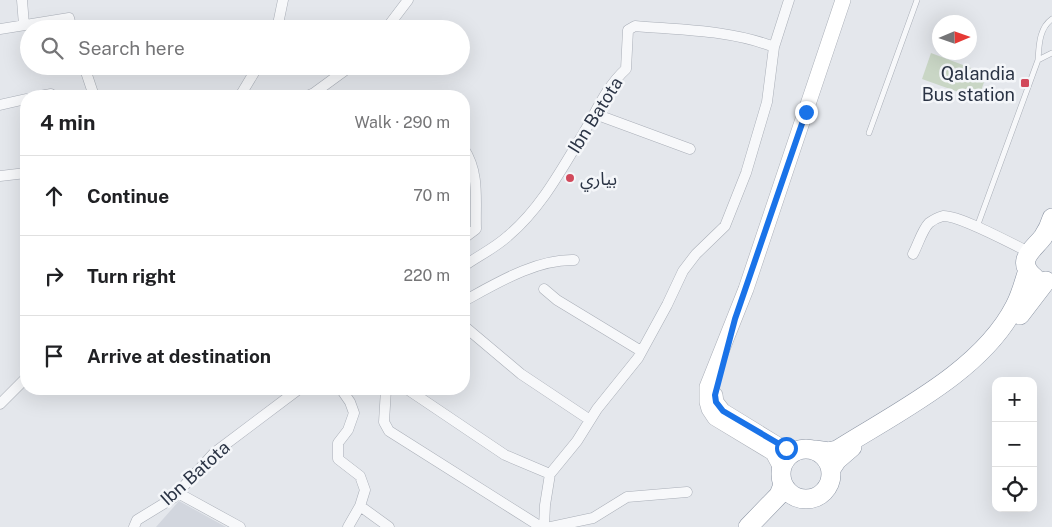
<!DOCTYPE html>
<html lang="en">
<head>
<meta charset="utf-8">
<style>
	:root { --surface:#fff; --page:#f2f2f2; --text:#202124; --muted:#757577; --line:#e0e0e0 }
	body { margin:0; font-family:"Public Sans","Noto Sans Arabic",sans-serif; background:var(--page); color:var(--text) }
	.controls { position:absolute; right:15px; bottom:15px; display:grid; overflow:hidden; border-radius:10px; box-shadow:0 5px 20px #0002 }
	.controls button { width:45px; height:45px; display:grid; place-items:center; padding:0; border:0; border-bottom:1px solid var(--line); background:var(--surface); color:var(--text); font:25px sans-serif }
	.compass { position:absolute; left:932px; top:15px; width:45px; height:45px; border-radius:50%; background:var(--surface); box-shadow:0 5px 20px #0002; rotate:88deg }
	.stop { position:absolute; width:15px; height:15px; margin:-11px; border:4px solid #1a73e8; border-radius:50%; background:#fff }
	.stop.end { background:#1a73e8; border-color:#fff; box-shadow:0 1px 5px #0008 }
	.list { margin:0; padding:0; list-style:none }
	h2 { display:flex; justify-content:space-between; align-items:center; height:65px; margin:0; padding:0 20px; font-size:21px }
	h2 small { font-size:16px; font-weight:400; color:var(--muted) }
	.list li { display:grid; grid-template-columns:32px 1fr auto; gap:15px; align-items:center; box-sizing:border-box; height:80px; padding:0 20px; border-top:1px solid var(--line) }
	.list b { display:block; font-size:19px; white-space:nowrap }
	.list em { font-size:16px; font-style:normal; color:var(--muted) }
	.icon { flex:none; width:28px; height:28px; fill:none; stroke:currentColor; stroke-width:2; stroke-linecap:round; stroke-linejoin:round }
	.map { position:relative; flex:none; width:1052px; height:527px; overflow:hidden }
	.search { position:absolute; background:var(--surface); box-shadow:0 5px 20px #0002; left:20px; top:20px; width:450px; height:55px; display:flex; align-items:center; gap:12px; box-sizing:border-box; padding:0 18px; border-radius:28px; color:var(--muted); font-size:19px }
	.panel { position:absolute; background:var(--surface); box-shadow:0 5px 20px #0002; left:20px; top:90px; width:450px; height:305px; border-radius:20px }
	.map>svg:first-child { display:block }
</style>
</head>
<body>
<div class="map">
<svg width="1052" height="527" viewBox="0 0 1052 527">
	<rect width="100%" height="100%" fill="#e4e7ec"/>
	<path fill="#d2d6de" d="M179 501 226 527H156Z"/>
	<path fill="#c9d6c5" d="M931 53 987 74 978 99 922 79Z"/>
	<g fill="none" stroke-linecap="round" stroke-linejoin="round">
		<defs>
			<path id="lane" d="M1038 60 1052 53
				M869 133 917 0
				M977 227 1038 60C1039 46 1039 28 1052 19"/>
			<path id="street" d="M22 0 24 25
				M0 29 69 18 72 29
				M277 29 283 0
				M386 29 408 0
				M84 66 94 96
				M40 96 51 94
				M240 96 258 66
				M307 96 314 93 351 66
				M0 105 26 99
				M595 114 690 149
				M464 149C480 174 475 200 476 229L464 238
				M0 176 26 173
				M913 254C918 245 922 230 929 223 933 220 939 217 943 216 959 215 1012 244 1029 252
				M464 266C478 256 495 248 508 236 539 210 559 174 580 139 595 115 605 88 626 69L628 30 635 26C681 30 731 30 774 47L789 0
				M544 289 557 300 641 351
				M464 301C497 283 536 259 574 260
				M464 326 521 374 590 420
				M341 389 350 402 354 413 348 430 338 443V459L360 476 365 490 360 506 389 527
				M386 389 384 422 389 431 541 527
				M407 389 505 455 550 474
				M0 404 26 378
				M178 493 240 527
				M134 527 137 520 173 498 214 453 299 389
				M348 527 360 506
				M544 527 545 505 550 474 577 441 597 409 638 358 667 305 683 271 696 254 725 226 746 173 767 102 774 47
				M551 527 593 518 627 497 687 492"/>
			<path id="secondary" d="M715 395 716 402 723 411 780 446 798 450
				M781 468 773 453 715 418 709 409 707 402V387L746 289 843 0"/>
			<path id="highway" d="M1035 278C1014 261 1033 250 1043 237 1047 231 1050 225 1052 218
				M1020 315 1046 281
				M781 474a25 25 0 1 1 50 0a25 25 0 1 1-50 0Z
				M815 450 829 452 837 450C897 412 982 371 1015 306 1021 295 1024 282 1028 270
				M831 469 837 460 852 447
				M748 527 779 495 783 485"/>
		</defs>
		<use href="#lane" stroke="#a9aeb7" stroke-width="6"/>
		<use href="#street" stroke="#a9aeb7" stroke-width="11"/>
		<use href="#secondary" stroke="#a9aeb7" stroke-width="16"/>
		<use href="#highway" stroke="#8b94a3" stroke-width="20"/>
		<use href="#lane" stroke="#f7f8fa" stroke-width="5"/>
		<use href="#street" stroke="#f7f8fa" stroke-width="10"/>
		<use href="#secondary" stroke="#fff" stroke-width="15"/>
		<use href="#highway" stroke="#fff" stroke-width="19"/>
	</g>
	<g fill="none" stroke-linecap="round" stroke-linejoin="round">
		<path stroke="#1a73e8" stroke-width="6" d="M786 448 723 411 716 402 715 395 735 319 806 112"/>
	</g>
	<g fill="#d1495b" stroke="#f4f6f9" stroke-width="2">
		<rect x="1020" y="78" width="10" height="10" rx="2.5"/>
		<circle cx="570" cy="178" r="5"/>
	</g>
	<g text-anchor="middle" dominant-baseline="central" stroke-width="5" stroke-linejoin="round" paint-order="stroke">
		<g font-size="18" fill="#2b3445" stroke="#f4f6f9" text-anchor="end">
			<text x="1015" y="73">Qalandia<tspan x="1015" dy="21">Bus station</tspan></text>
			<text x="580" y="178" text-anchor="start">بياري</text>
		</g>
		<g font-size="18" fill="#2b3445" stroke="#f4f6f9">
			<text transform="translate(595 115) rotate(-58)">Ibn Batota</text>
			<text transform="translate(195 473) rotate(-42)">Ibn Batota</text>
		</g>
	</g>
</svg>
<div class="controls">
<button>+</button>
<button>−</button>
<button><svg class="icon" aria-label="locate" viewBox="0 0 24 24"><circle cx="12" cy="12" r="6"/><path d="M12 2v4M12 18v4M2 12h4M18 12h4"/></svg></button>
</div>
<svg class="compass" viewBox="-18 -18 36 36"><path d="M0-13l5 13h-10z" fill="#e53935"/><path d="M0 13l5-13h-10z" fill="#757577"/></svg>
<div class="stop" style="left:786px;top:448px"></div>
<div class="stop end" style="left:806px;top:112px"></div>
<div class="search"><svg class="icon" aria-label="search" viewBox="0 0 24 24"><circle cx="10" cy="10" r="6"/><path d="M15 15l6 6"/></svg>Search here</div>
<section class="panel">
<h2>4 min<small>Walk · 290 m</small></h2>
<ul class="list">
<li><svg class="icon" aria-label="ahead" viewBox="0 0 24 24"><path d="M12 20V5M6 11l6-6 6 6"/></svg><div><b>Continue</b></div><em>70 m</em></li>
<li><svg class="icon" aria-label="right" viewBox="0 0 24 24"><path d="M7 20v-9h11M14 6l5 5-5 5"/></svg><div><b>Turn right</b></div><em>220 m</em></li>
<li><svg class="icon" aria-label="arrive" viewBox="0 0 24 24"><path d="M6 21V4h12l-3 4 3 4H6"/></svg><div><b>Arrive at destination</b></div></li>
</ul>
</section>
</div>
</body>
</html>
